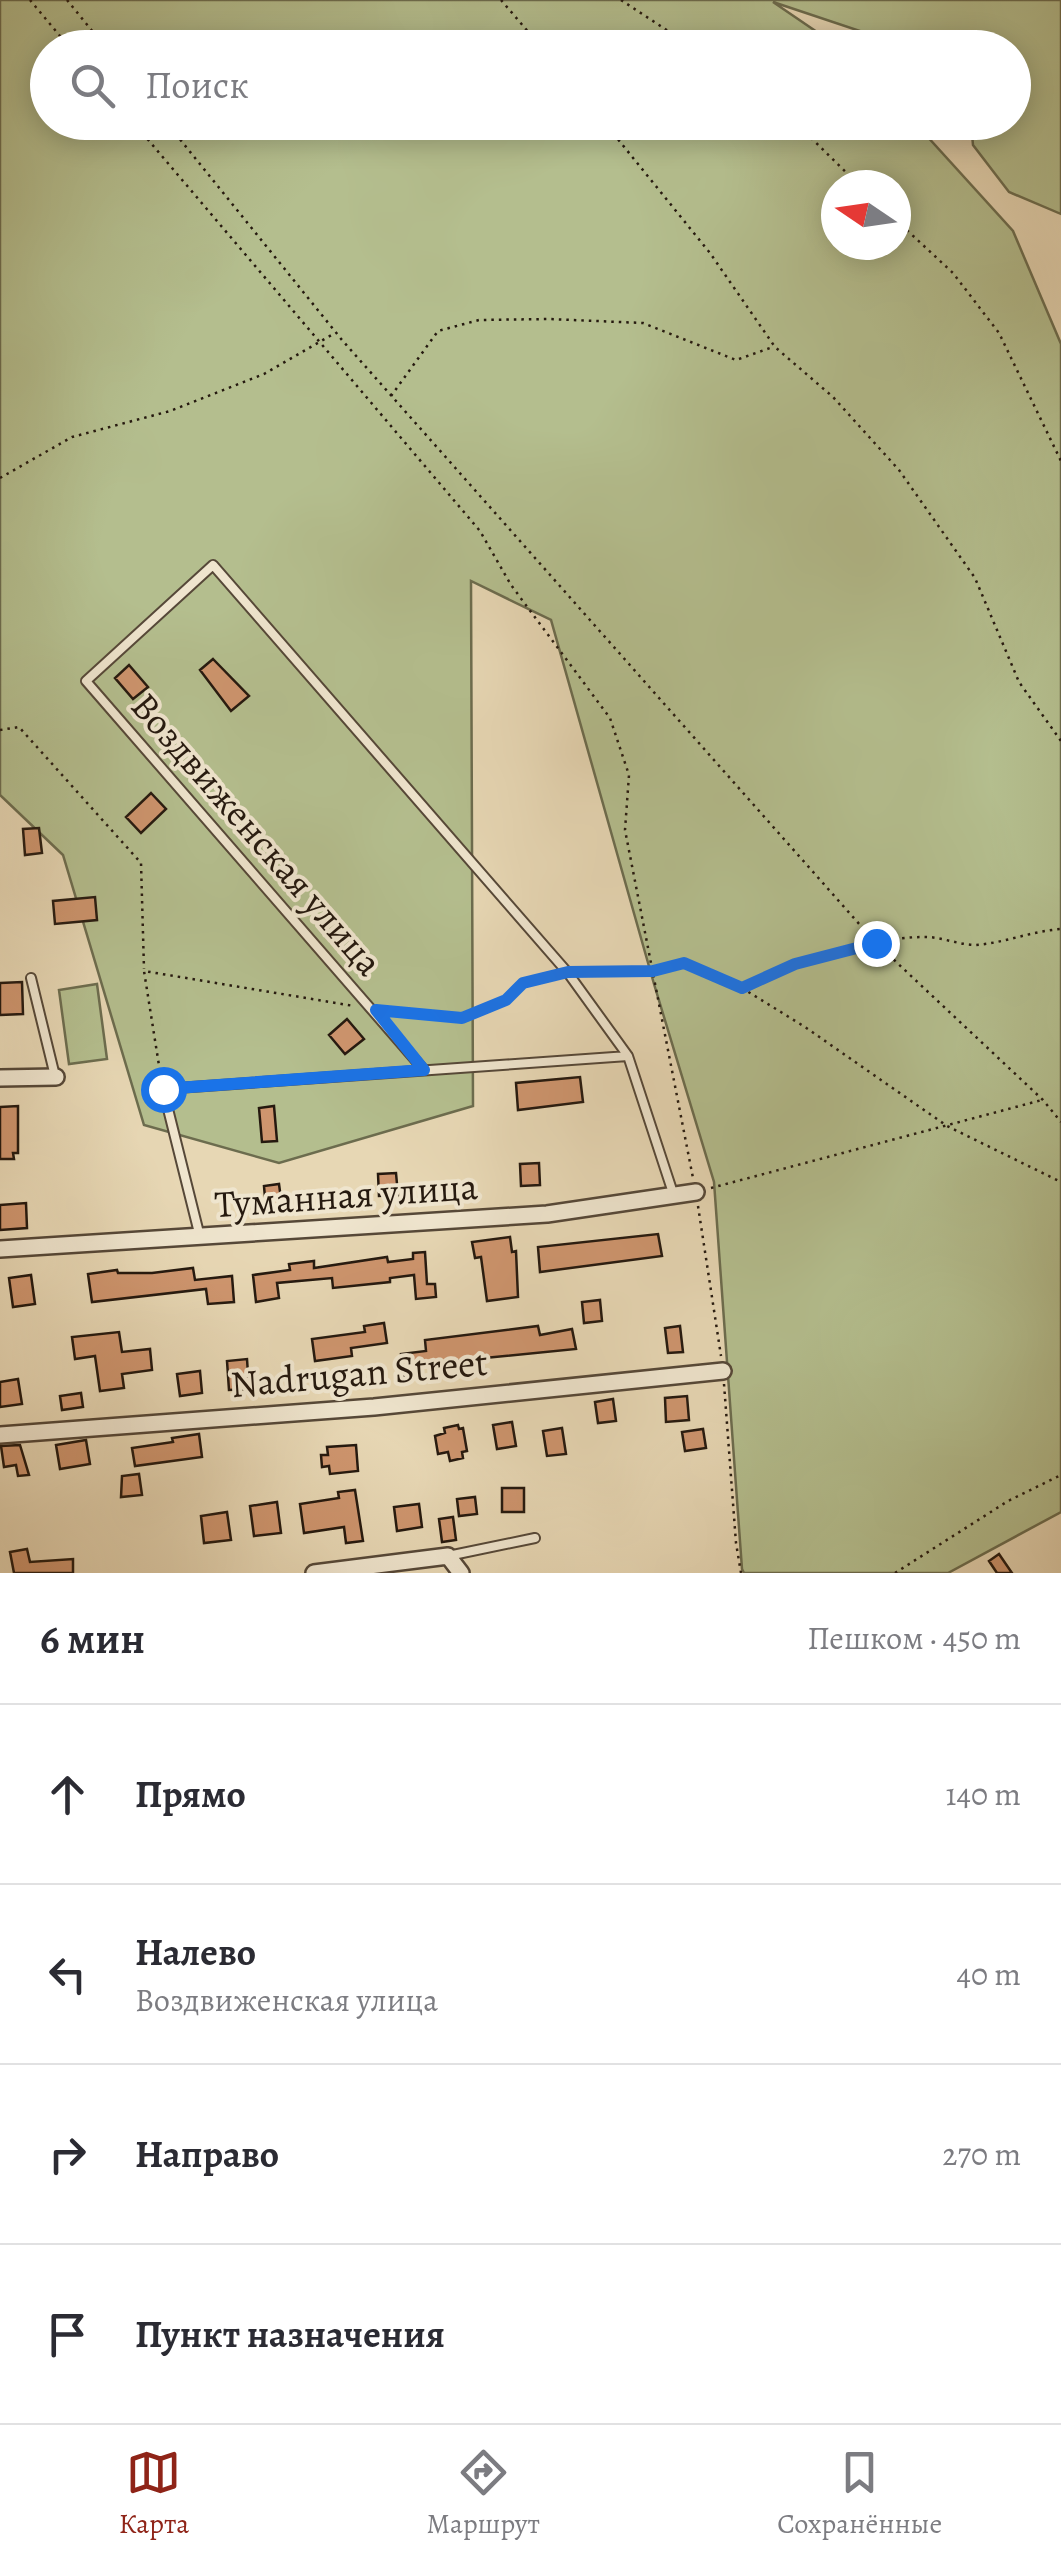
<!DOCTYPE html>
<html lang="ru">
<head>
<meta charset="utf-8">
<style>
	:root { --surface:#fff; --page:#f2f2f3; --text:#2b2b33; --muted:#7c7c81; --line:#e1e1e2; --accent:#8f2418 }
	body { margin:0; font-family:Alegreya,serif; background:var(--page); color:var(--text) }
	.compass { position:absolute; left:821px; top:170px; width:90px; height:90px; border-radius:50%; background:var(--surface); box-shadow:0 5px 25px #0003; rotate:283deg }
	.stop { position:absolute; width:30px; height:30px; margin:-22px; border:8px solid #1a73e8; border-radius:50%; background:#fff }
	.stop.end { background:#1a73e8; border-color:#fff; box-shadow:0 2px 10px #0008 }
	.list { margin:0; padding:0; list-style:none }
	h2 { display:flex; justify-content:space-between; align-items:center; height:130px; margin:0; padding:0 40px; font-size:42px }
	h2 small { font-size:32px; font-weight:400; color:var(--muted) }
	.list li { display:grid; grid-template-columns:65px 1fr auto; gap:30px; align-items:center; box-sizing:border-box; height:180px; padding:0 40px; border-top:2px solid var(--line) }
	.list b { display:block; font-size:38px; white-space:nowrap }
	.list p { margin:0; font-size:32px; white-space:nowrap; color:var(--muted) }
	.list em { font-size:32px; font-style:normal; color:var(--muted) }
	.icon { flex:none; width:55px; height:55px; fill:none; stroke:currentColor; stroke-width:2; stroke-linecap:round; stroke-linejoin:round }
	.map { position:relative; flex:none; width:1061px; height:1573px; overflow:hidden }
	.search { position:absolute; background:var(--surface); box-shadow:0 5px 25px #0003; left:30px; right:30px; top:30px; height:110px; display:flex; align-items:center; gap:25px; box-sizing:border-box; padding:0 35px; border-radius:55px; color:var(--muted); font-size:38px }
	.sheet { height:850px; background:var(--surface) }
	nav { display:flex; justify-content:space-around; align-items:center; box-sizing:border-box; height:140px; border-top:2px solid var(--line); background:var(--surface); font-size:28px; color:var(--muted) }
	nav a { display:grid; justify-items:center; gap:5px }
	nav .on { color:var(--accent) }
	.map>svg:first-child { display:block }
</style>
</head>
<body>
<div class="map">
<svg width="1061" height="1573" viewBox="0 0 1061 1573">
	<rect width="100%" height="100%" fill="#e7d7b4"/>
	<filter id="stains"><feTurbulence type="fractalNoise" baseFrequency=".002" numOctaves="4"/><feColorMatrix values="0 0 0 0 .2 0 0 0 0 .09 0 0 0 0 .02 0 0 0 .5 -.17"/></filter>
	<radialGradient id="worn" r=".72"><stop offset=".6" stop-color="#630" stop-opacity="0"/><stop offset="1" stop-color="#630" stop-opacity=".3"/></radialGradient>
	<path fill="#b4be8e" stroke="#6c6c4e" stroke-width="2.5" fill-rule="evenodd" d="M0 0H1061V214L1009 192 973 145 971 123 1014 122V48L881 47 875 36 773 2 839 47 48 48V122L915 123 1013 231 1061 344V1512L948 1573H744L742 1569 714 1182 654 984 551 620 471 581 473 1106 279 1163 144 1125 63 855 0 795ZM836 185H896V245H836Z
		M97 984 107 1059 69 1064 59 990Z"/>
	<path fill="#ce956e" stroke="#25190f" stroke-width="2.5" d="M213 659 249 696 231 711 200 670Z
		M129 665 148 687 133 699 115 678Z
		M151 793 166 809 141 833 126 817Z
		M39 828 42 853 25 855 23 829Z
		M95 897 97 920 55 924 53 901Z
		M22 982 23 1014 0 1015V983Z
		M347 1019 364 1039 345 1054 329 1035Z
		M580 1077 583 1102 518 1110 516 1083Z
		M18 1106V1153H13L14 1159H0V1107Z
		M274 1106 277 1141 262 1142 259 1108Z
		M539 1163 540 1185 521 1186 520 1164Z
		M396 1173 398 1195 379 1196 378 1174Z
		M279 1184 282 1207 266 1209 264 1186Z
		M26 1203 27 1228 0 1230V1205Z
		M658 1234 662 1256 540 1272 538 1247Z
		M510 1237 512 1252 516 1251 518 1297 487 1301 481 1257 475 1258 472 1242Z
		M425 1252 427 1284H435L436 1297 416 1299 414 1275 390 1278V1282L333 1288 332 1278 277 1283 279 1298 256 1302 253 1275 290 1270 289 1264 314 1261V1268L387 1257 388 1262 413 1259V1253Z
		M193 1268 195 1280 232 1276 234 1302 208 1304 206 1289 92 1302 88 1274 117 1270 118 1273H152Z
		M31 1275 35 1304 13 1307 9 1278Z
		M600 1300 602 1321 584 1323 582 1302Z
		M384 1323 387 1343 351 1348 352 1356 315 1361 312 1339 365 1332 364 1326Z
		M538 1326 540 1335 572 1329 576 1349 454 1361 420 1368V1375L404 1377 401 1354 426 1351 425 1340Z
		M680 1326 683 1352 668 1353 665 1328Z
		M119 1332 122 1352 150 1349 152 1370 122 1374 124 1388 100 1391 95 1356 75 1359 72 1337Z
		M247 1359 249 1389 229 1390 227 1361Z
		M200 1371 202 1393 180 1396 177 1374Z
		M18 1379 22 1404 0 1407V1382Z
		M81 1393 83 1407 62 1410 60 1396Z
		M687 1396 689 1420 666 1422 665 1398Z
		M613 1399 616 1421 598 1423 595 1402Z
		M512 1422 516 1446 497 1449 493 1425Z
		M458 1425 459 1429 463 1428 467 1451 462 1452 463 1458 450 1461 448 1452 438 1454 435 1436 445 1433 444 1428Z
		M562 1428 566 1454 547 1456 543 1431Z
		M703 1429 706 1448 685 1451 682 1432Z
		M199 1434 202 1457 135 1466 132 1448 173 1442 172 1438Z
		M86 1440 90 1464 60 1469 56 1445Z
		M20 1445 29 1475 18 1476 16 1465 4 1467 1 1446Z
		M356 1445 358 1471 330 1474 329 1466 322 1467 321 1455H328L327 1447Z
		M139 1474 142 1495 121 1497 122 1476Z
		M502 1488H524V1512H502Z
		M355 1490 363 1541 346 1543 344 1527 304 1533 300 1504 339 1498 338 1492Z
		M475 1497 477 1514 459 1516 457 1499Z
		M277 1502 281 1533 254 1536 250 1506Z
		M419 1504 422 1527 397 1531 394 1507Z
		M227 1512 231 1540 204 1543 201 1516Z
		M453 1517 456 1540 442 1542 439 1519Z
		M27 1549 30 1562 73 1559V1573H14L10 1552Z
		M999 1554 1012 1573H997L989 1561Z"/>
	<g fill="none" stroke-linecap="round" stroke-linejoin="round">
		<defs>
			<path id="lane" d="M31 978 55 1076
				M424 1070 86 681 213 565 568 973 628 1056
				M200 1237 163 1089 628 1056 674 1196
				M448 1556 535 1538"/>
			<path id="street" d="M0 1078 56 1077
				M0 1249 547 1214 696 1192
				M0 1435 374 1407 723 1371
				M314 1573 448 1556 461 1573"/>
		</defs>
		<use href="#lane" stroke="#564838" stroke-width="12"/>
		<use href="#street" stroke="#564838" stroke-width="20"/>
		<path stroke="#25190f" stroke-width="2.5" stroke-dasharray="2.5 5" stroke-linecap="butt" d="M30 0 70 48
			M67 0 106 48
			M501 0 542 48
			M621 0 694 48
			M133 122 480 531 511 585 610 718 629 775 625 830 693 1178
			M166 122 342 340 876 943 1043 1100 1061 1122
			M604 122 710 253 775 347 833 397 899 470 975 578 1019 682 1061 741
			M795 122 859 185
			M896 220 953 273 999 333 1061 461
			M391 396 438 331 479 320 549 319 643 323 736 360 773 347
			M0 478 72 437 170 411 264 374 335 333
			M0 730 19 727 141 863 144 969
			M579 972 653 971 684 963 742 988C797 964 861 938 922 937 940 936 958 945 976 945 1004 943 1032 931 1061 929
			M742 988 805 1027 947 1126 1061 1182
			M387 1010 462 1018 506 1000 523 983 556 975
			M161 1078 144 971 354 1006
			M711 1188 1042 1100
			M698 1206 721 1356
			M724 1384 736 1543 741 1573
			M895 1573 1008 1501 1061 1475"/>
		<use href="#lane" stroke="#efe5ce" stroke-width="8"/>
		<use href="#street" stroke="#efe5ce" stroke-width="15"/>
	</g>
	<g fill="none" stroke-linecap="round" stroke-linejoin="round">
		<path stroke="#1a73e8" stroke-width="12" d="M163 1089 424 1070 376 1010 462 1018 506 1000 523 983 568 972 653 971 684 963 742 988 795 964 876 943"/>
	</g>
	<g text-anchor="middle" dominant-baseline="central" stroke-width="8" stroke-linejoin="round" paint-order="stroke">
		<g font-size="38" fill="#25190f" stroke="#efe5ce">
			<text transform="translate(257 834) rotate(49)">Воздвиженская улица</text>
			<text transform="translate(346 1195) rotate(-4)">Туманная улица</text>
			<text transform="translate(359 1373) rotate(-5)">Nadrugan Street</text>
		</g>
	</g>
	<rect width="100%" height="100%" filter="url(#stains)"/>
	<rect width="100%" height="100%" fill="url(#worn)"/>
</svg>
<svg class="compass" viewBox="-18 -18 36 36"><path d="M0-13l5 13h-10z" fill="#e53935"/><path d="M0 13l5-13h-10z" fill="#7c7c81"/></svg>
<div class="stop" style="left:163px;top:1089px"></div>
<div class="stop end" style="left:876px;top:943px"></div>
<div class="search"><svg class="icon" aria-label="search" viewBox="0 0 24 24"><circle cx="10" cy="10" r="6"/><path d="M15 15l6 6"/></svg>Поиск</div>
</div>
<section class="sheet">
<h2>6 мин<small>Пешком · 450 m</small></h2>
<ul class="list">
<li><svg class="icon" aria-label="ahead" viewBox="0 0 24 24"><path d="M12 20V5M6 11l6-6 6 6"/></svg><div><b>Прямо</b></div><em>140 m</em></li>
<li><svg class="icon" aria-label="left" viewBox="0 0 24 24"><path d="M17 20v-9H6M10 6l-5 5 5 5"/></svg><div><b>Налево</b><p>Воздвиженская улица</p></div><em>40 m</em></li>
<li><svg class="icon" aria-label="right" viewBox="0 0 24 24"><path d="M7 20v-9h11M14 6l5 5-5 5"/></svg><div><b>Направо</b></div><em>270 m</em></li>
<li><svg class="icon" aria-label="arrive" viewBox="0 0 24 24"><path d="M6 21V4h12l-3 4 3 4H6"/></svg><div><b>Пункт назначения</b></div></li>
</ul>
</section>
<nav>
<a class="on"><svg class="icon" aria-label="map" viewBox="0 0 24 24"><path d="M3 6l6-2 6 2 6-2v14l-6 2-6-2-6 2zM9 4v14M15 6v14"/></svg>Карта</a>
<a><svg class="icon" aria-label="directions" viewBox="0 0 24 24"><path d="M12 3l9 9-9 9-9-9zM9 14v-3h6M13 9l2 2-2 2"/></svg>Маршрут</a>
<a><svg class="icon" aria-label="saved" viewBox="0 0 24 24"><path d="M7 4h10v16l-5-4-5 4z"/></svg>Сохранённые</a>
</nav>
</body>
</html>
